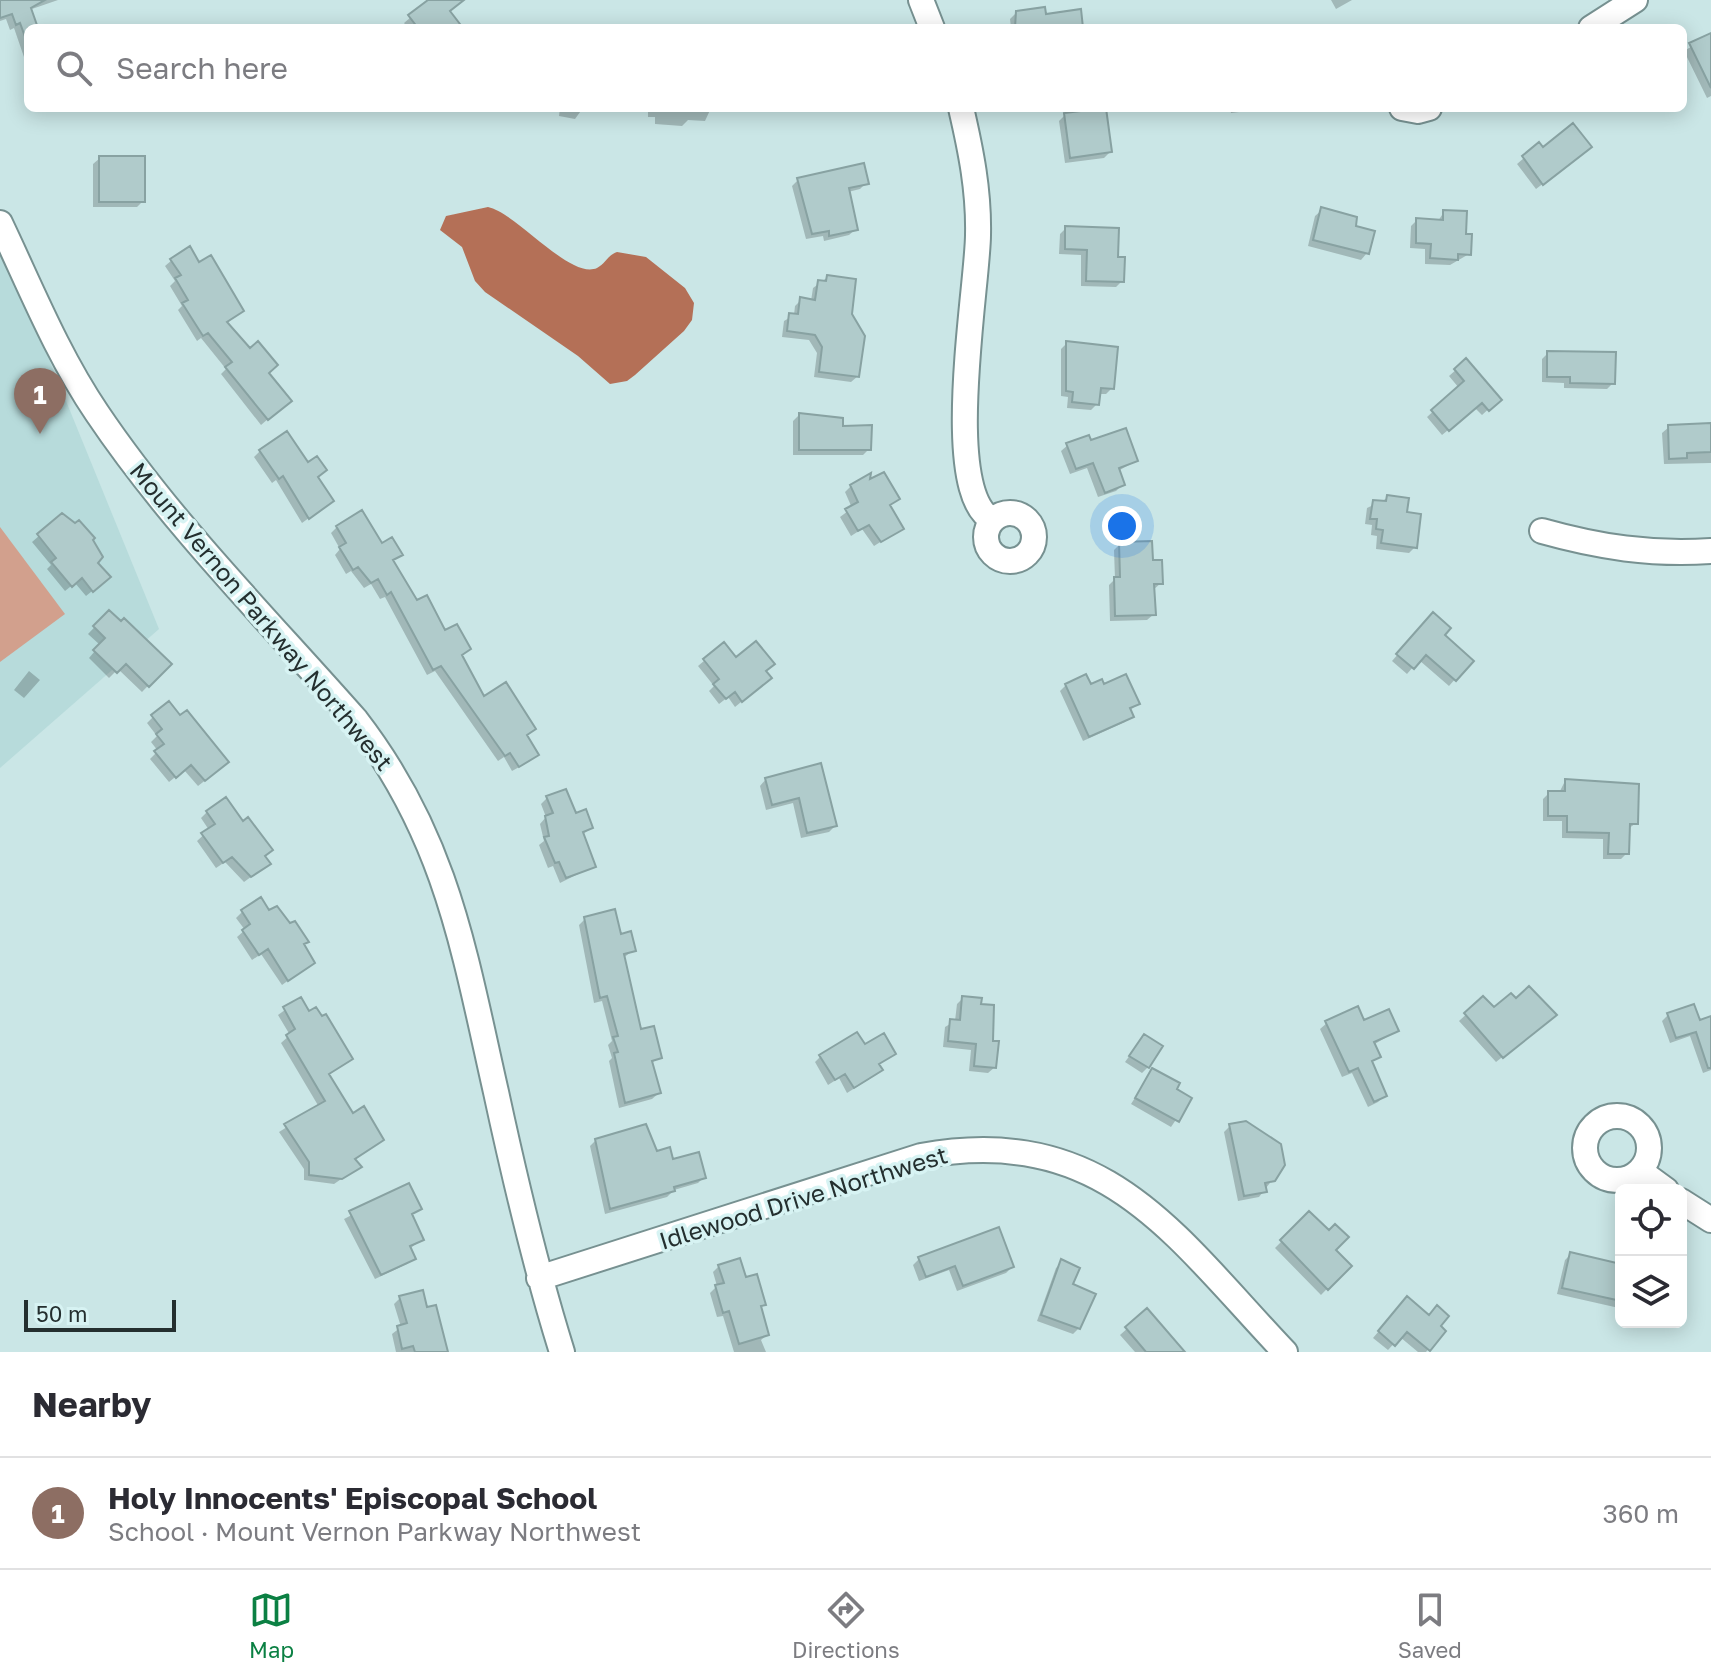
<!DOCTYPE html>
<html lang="en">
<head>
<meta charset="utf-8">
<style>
	:root { --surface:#fff; --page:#f2f2f3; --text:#2b2b33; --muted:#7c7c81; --line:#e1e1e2; --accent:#0b8043 }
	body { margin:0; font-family:"Golos Text",sans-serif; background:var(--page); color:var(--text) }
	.controls { position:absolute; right:24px; bottom:24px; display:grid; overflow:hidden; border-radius:12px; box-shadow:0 4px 20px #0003 }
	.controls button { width:72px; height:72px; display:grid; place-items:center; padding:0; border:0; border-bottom:2px solid var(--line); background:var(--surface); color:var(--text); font:40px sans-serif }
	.scale { position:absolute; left:24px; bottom:20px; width:152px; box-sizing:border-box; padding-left:8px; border:4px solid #242f2f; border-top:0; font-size:22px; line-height:28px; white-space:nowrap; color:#242f2f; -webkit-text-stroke:6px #d7f3f3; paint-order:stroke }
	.you { position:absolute; left:1122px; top:526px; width:28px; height:28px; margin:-20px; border:6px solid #fff; border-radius:50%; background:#1a73e8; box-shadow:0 0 0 12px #1a73e833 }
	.badge { display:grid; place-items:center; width:52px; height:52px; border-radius:50%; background:var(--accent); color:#fff; font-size:26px; font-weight:700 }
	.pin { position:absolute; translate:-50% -66px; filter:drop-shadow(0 2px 4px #0008) }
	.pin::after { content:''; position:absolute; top:42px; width:28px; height:24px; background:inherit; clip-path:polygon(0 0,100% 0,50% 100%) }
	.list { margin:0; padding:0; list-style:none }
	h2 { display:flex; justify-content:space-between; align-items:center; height:104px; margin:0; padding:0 32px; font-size:34px }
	h2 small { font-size:26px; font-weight:400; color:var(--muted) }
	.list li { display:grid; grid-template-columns:52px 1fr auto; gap:24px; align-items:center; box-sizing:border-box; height:112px; padding:0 32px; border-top:2px solid var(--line) }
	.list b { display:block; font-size:30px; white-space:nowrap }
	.list p { margin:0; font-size:26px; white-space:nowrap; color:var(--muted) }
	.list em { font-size:26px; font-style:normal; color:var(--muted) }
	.icon { flex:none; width:44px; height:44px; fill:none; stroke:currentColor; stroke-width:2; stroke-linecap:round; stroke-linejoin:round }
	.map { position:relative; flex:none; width:1711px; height:1352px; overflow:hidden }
	.search { position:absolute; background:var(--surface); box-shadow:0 4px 20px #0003; left:24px; right:24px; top:24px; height:88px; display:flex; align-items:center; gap:20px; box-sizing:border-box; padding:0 28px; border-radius:12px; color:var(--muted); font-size:30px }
	.sheet { height:216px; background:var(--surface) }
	nav { display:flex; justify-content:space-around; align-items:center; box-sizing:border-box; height:112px; border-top:2px solid var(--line); background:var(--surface); font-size:22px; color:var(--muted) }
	nav a { display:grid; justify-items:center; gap:4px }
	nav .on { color:var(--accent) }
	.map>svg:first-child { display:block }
</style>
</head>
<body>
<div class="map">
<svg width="1711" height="1352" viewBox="0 0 1711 1352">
	<rect width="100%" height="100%" fill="#cae6e6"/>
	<path fill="#b7dbdb" d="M0 239 159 629 0 768Z"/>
	<path fill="#d2a08d" d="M0 527 65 614 0 662Z"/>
	<path fill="#b47057" d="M488 207C517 213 570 280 597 268 605 264 608 255 617 252L646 257 685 288 694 303 692 320 684 331 635 375 627 381 610 384 578 356 485 292 475 281 462 247 440 230 446 216Z"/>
	<path fill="#0003" d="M0 0H58L29 10 35 28H28V56L24 57 14 28 10 30 6 19 0 21Z
		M431 0H455L448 11 461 28H408L404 23Z
		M1331 0H1352L1336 9Z
		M1016 13 1044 16 1081 28H1011L1010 19Z
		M1711 35V96L1707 98 1684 51Z
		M560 108H583L575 119 559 116Z
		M648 108H711L705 121 688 120 682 126 655 124V117H648Z
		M1230 108H1271L1231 113Z
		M1065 115 1110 152 1104 158 1065 163 1059 121Z
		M1539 145 1542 149 1583 153 1536 189 1517 164Z
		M100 158 143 201 137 207H93V164Z
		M798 180 866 183 860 189 848 192 856 229 849 235 824 241 823 236 806 239 792 186Z
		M1322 210 1353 227 1367 253 1361 260 1308 246 1315 216Z
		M1444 212 1464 236 1469 254 1450 265 1425 264V249L1410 248 1411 226 1417 220 1438 221Z
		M1066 228 1122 281 1116 287 1081 286V255L1059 254 1060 234Z
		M172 260 199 265 241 311 225 323 266 373 283 406 261 425 221 374 226 369 201 338 197 341 178 310 182 306 170 286 175 281 165 266Z
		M828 277 850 314 858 376 851 382 814 377 817 353 809 340 782 337 784 321 794 315 795 306 801 300 811 301 813 288Z
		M1067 343 1112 388 1106 394H1098L1097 404 1091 410 1067 408 1068 397 1061 396V349Z
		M1548 353 1613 383 1607 389 1564 388V383L1542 382V359Z
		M1466 361 1493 405 1482 415 1475 408 1442 435 1427 417 1459 388 1449 376Z
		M799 415 841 428 869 449 863 455H793V421Z
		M1711 423V463L1664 464 1662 433 1669 427Z
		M1090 443 1136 461 1118 471 1122 485 1116 491 1098 497 1087 468 1070 474 1061 451 1068 445Z
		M260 451 332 501 302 523 276 480 272 483 254 457Z
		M868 482 897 499 888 507 901 529 874 546 862 529 851 536 840 517 852 508 845 492 851 486Z
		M1388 498 1405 514 1415 547 1409 553 1376 549 1377 536 1371 535 1372 525 1365 524 1367 508Z
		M62 516 96 563 102 583 86 596 75 583 65 591 47 569 51 565 32 542Z
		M337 527 400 554 392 562 416 603 445 633 469 649 460 656 484 698 525 736 536 754 530 761 512 771 504 757 498 761 435 671 427 675 385 597 380 599 371 584 364 588 351 571 346 574 335 555 340 549 331 533Z
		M1120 544 1151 562 1161 583 1153 590 1154 614 1147 620 1110 621 1109 585 1115 579 1114 550Z
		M109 612 169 664 142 692 118 669 109 678 89 658 100 645 88 634Z
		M1427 621 1471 661 1449 686 1419 660 1407 674 1392 661Z
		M724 644 736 660 764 672 763 684 735 707 728 697 719 704 709 691 714 686 698 666Z
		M29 671 40 680 24 698 14 690Z
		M1066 685 1103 687 1138 704 1129 711 1131 716 1125 722 1083 741 1060 691Z
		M153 717 221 768 198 786 184 770 169 782 150 759 158 751 151 742 157 736 147 723Z
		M819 766 835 826 829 832 801 838 793 803 766 810 760 786 766 779Z
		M1565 781 1636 823 1628 829 1627 853 1621 859H1603V839L1562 838V821H1543V799L1549 793H1559Z
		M547 798 591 828 582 835 594 866 560 883 553 866 548 868 539 845 544 841 540 824 546 817 541 804Z
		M207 812 263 857 262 869 244 882 225 862 216 868 197 841 209 830 201 818Z
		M242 912 268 913 302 945 312 963 282 985 261 954 252 960 237 937 245 930 236 918Z
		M585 919 619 936 634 950 623 958 639 1032 660 1057 650 1064 659 1093 652 1099 619 1108 609 1061 612 1058 608 1045 612 1041 602 1001 594 1003 579 925Z
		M963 998 991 1043 995 1067 988 1073 969 1071 971 1050 943 1047 945 1027 955 1021 957 1004Z
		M300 999 351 1059 328 1075 354 1160 359 1167 334 1184 304 1180V1169L279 1132 319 1107 281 1043 290 1035 278 1015Z
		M1483 999 1493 1010 1548 1021 1496 1062 1459 1021Z
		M1668 1015 1699 1022 1711 1018V1070L1703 1073 1690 1036 1670 1043 1662 1021Z
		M1327 1023H1363L1397 1031 1373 1045 1378 1056 1371 1064 1384 1096 1378 1102 1368 1107 1352 1073 1342 1077 1320 1029Z
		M1144 1036 1148 1067 1142 1073 1125 1062Z
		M864 1047 894 1054 878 1065 880 1070 874 1076 847 1093 839 1078 828 1085 815 1062 821 1056Z
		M1153 1070 1190 1099 1171 1127 1131 1104Z
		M1230 1126 1273 1179 1259 1197 1238 1201 1224 1132Z
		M596 1140 656 1153 704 1177 698 1183 674 1190 667 1197 605 1214 590 1146Z
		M408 1186 419 1209 411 1216 422 1240 409 1249 413 1258 407 1264 375 1279 344 1219Z
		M1309 1214 1333 1250 1349 1266 1321 1295 1275 1248Z
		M1571 1254 1621 1266 1619 1308 1557 1294 1565 1260Z
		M919 1259 1012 1267 1006 1273 957 1291 949 1270 919 1281 913 1265Z
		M1062 1262 1079 1328 1073 1334 1037 1321 1056 1268Z
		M719 1266 744 1280 764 1304 759 1308 767 1335 761 1340 766 1352H734L723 1316 717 1317 710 1293 717 1286 713 1272Z
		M400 1298 425 1309 446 1352H396L392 1334 401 1327 394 1304Z
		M1401 1305 1443 1331 1426 1352H1418L1400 1337 1388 1350 1373 1338Z
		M1147 1311 1183 1352H1135L1120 1335Z"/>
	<path fill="#b0cbcb" stroke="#88a2a2" stroke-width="2" d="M0 0H45L31 8 38 28H28V45L20 23 16 25 12 14 0 18Z
		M428 0H464L450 11 463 28H418L408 15Z
		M1045 7 1046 14 1081 9 1083 28H1015L1016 11Z
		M1711 33V88L1689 43Z
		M1106 108 1112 152 1070 158 1064 113Z
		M1573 123 1592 147 1543 185 1522 156 1539 142 1543 147Z
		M99 156H145V202H99Z
		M864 163 869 184 849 188 858 230 829 236V231L812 234 797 178Z
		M1321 207 1357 217 1356 226 1375 231 1369 254 1313 240Z
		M1443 210 1467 211 1466 234H1472L1471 255 1458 254V260L1430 258 1431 244 1416 243V218L1443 220Z
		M1065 226 1119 228 1118 257H1125L1124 282 1086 281 1087 250 1065 249Z
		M190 246 199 262 211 255 244 311 227 322 250 348 258 341 278 365 269 373 292 401 268 420 225 367 232 362 208 333 203 336 182 303 188 300 175 278 181 275 170 259Z
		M827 275 856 279 852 314 865 336 859 377 819 372 822 347 815 335 787 331 789 313 798 314 800 297 815 300 818 280 826 281Z
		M1066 341 1118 347 1114 389 1101 388 1099 405 1072 402 1073 392 1066 391Z
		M1547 351 1616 352 1615 384 1570 383V377H1547Z
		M1466 358 1502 400 1489 411 1482 403 1449 431 1431 410 1464 381 1454 369Z
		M799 413 843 418V426L872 425 871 450H799Z
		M1711 423V452L1687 453V458L1669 459 1668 425Z
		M1126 428 1138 461 1119 468 1125 485 1105 493 1093 463 1076 469 1066 443 1089 435 1091 440Z
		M287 431 308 462 317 456 327 470 318 477 334 501 309 519 283 476 279 479 259 450Z
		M884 472 900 499 890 505 904 529 881 542 869 525 858 531 845 509 858 502 850 485 871 473 870 479Z
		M1387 495 1409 498 1407 512 1421 514 1417 548 1381 543 1383 530 1376 529 1377 519H1370L1373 500 1386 501Z
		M362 510 382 543 392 537 403 555 393 560 417 600 427 595 445 630 457 624 471 649 462 655 484 696 506 682 536 729 527 735 539 755 519 767 510 753 505 756 441 666 433 670 391 592 387 595 378 579 371 583 358 567 353 570 339 547 346 543 336 526Z
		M62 513 75 523 79 520 95 538 93 540 103 557 98 563 111 577 93 592 82 578 72 587 51 562 56 558 37 534Z
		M1152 541 1153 560H1162L1163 584H1154L1156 615 1115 616 1114 577H1120L1119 542Z
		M109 610 121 621 124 618 172 664 149 687 126 664 117 673 93 650 105 638 93 626Z
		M1433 612 1451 628 1445 635 1474 661 1456 681 1426 655 1414 669 1396 654Z
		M756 641 775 664 766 671 772 678 742 702 735 692 726 699 713 684 719 679 703 659 724 642 736 657Z
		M1086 674 1091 684 1102 679 1104 684 1126 674 1140 704 1130 708 1134 717 1089 737 1065 684Z
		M169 701 180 715 187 710 229 762 205 781 191 765 176 778 154 751 164 744 156 734 162 729 151 715Z
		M821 763 837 826 807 833 799 798 772 805 765 778Z
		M1565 779 1639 784 1638 824H1630L1629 854H1608L1609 833 1567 832V816H1548V791H1565Z
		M566 789 576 813 586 809 593 828 583 832 596 867 566 878 559 862 555 863 544 837 549 836 545 816 553 813 546 796Z
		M226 797 243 821 248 817 273 850 265 856 271 864 251 877 232 857 223 863 201 833 215 824 206 811Z
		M261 897 269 910 277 906 290 923 295 921 309 942 304 944 315 963 288 981 268 949 259 955 242 930 250 924 241 910Z
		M615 909 621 934 631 931 636 951 624 954 641 1029 654 1026 662 1058 652 1061 661 1093 625 1103 614 1053 618 1052 613 1037 618 1036 607 996 600 998 584 917Z
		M1529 986 1557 1015 1503 1058 1464 1013 1483 996 1494 1007 1511 993 1516 998Z
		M962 996 982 998 981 1004 994 1005 993 1041H999L996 1068 974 1066 976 1044 948 1041 950 1019 960 1020Z
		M301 997 309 1011 316 1007 322 1016 326 1014 353 1059 329 1074 353 1113 364 1106 384 1140 355 1159 362 1167 342 1179 309 1175V1162L284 1124 325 1101 286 1035 295 1029 283 1007Z
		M1694 1004 1700 1020 1711 1016V1068H1708L1696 1032 1676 1038 1667 1013Z
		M1358 1006 1364 1020 1389 1009 1399 1031 1374 1042 1381 1057 1372 1061 1387 1096 1374 1102 1358 1068 1349 1072 1325 1021Z
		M857 1032 865 1044 884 1033 896 1054 879 1064 883 1070 854 1088 845 1074 835 1080 819 1055Z
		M1144 1034 1163 1046 1149 1068 1129 1056Z
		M1152 1068 1180 1083 1177 1089 1192 1098 1179 1122 1135 1098Z
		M1246 1121 1281 1144 1285 1165 1275 1181 1265 1183 1267 1192 1244 1196 1229 1124Z
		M646 1124 657 1151 670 1147 673 1159 699 1152 706 1178 674 1187 675 1191 610 1209 595 1139Z
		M409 1183 422 1209 412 1214 424 1240 410 1246 416 1259 381 1275 349 1211Z
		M1309 1211 1329 1230 1335 1224 1349 1237 1336 1250 1352 1266 1328 1290 1280 1240Z
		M999 1227 1014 1267 963 1286 955 1266 926 1277 918 1257Z
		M1570 1252 1621 1264V1301L1562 1288Z
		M740 1258 746 1277 757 1274 766 1305 761 1306 769 1335 739 1344 729 1311 723 1313 715 1285 724 1283 718 1265Z
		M1061 1259 1080 1268 1073 1284 1096 1294 1080 1329 1041 1315Z
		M423 1290 427 1307 436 1305 448 1352H415L413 1346 402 1349 397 1326 407 1323 399 1296Z
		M1407 1296 1429 1315 1437 1305 1449 1316 1441 1326 1446 1331 1430 1351 1407 1332 1395 1346 1378 1331Z
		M1147 1308 1185 1352H1146L1125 1327Z"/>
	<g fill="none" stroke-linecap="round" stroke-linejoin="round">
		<defs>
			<path id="minor" d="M921 0 932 28
				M1591 28 1635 0
				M961 108C971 151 979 191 978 235 978 284 940 495 993 520
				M1402 108 1418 111 1429 108
				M0 223C30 286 57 354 97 413 171 523 268 620 356 720 447 838 464 951 496 1092 515 1180 535 1266 562 1352
				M986 537a24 24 0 1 1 48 0a24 24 0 1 1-48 0Z
				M1542 531C1599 547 1651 555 1711 551
				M1585 1148a32 32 0 1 1 64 0a32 32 0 1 1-64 0Z
				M1640 1171 1666 1190
				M1681 1201 1711 1220
				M539 1278 921 1156C1105 1123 1173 1234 1285 1352"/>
		</defs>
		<use href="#minor" stroke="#779191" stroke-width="28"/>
		<use href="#minor" stroke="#fff" stroke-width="24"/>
	</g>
	<g text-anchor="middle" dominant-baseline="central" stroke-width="7" stroke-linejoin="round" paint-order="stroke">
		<g font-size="24" fill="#242f2f" stroke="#d7f3f3">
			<text transform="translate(262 616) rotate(50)">Mount Vernon Parkway Northwest</text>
			<text transform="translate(803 1197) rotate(-17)">Idlewood Drive Northwest</text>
		</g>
	</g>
</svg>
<div class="controls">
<button><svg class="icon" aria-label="locate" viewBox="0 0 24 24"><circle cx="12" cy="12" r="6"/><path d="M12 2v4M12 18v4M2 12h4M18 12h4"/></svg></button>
<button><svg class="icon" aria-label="layers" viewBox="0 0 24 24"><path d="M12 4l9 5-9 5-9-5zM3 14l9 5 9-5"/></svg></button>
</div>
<div class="scale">50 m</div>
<div class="you"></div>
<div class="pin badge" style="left:40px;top:434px;background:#8d6e63">1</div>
<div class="search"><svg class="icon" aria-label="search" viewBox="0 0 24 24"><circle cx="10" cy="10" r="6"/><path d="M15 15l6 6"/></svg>Search here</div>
</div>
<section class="sheet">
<h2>Nearby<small></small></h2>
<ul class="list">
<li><span class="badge" style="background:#8d6e63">1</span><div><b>Holy Innocents' Episcopal School</b><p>School · Mount Vernon Parkway Northwest</p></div><em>360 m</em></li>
</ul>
</section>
<nav>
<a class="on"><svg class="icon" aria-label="map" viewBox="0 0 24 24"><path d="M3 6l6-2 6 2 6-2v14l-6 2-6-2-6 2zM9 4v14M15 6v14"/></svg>Map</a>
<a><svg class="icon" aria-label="directions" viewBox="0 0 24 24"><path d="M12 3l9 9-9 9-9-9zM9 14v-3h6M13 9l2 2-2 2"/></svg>Directions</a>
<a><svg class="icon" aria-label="saved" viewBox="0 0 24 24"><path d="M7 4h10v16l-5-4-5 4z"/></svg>Saved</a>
</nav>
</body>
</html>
